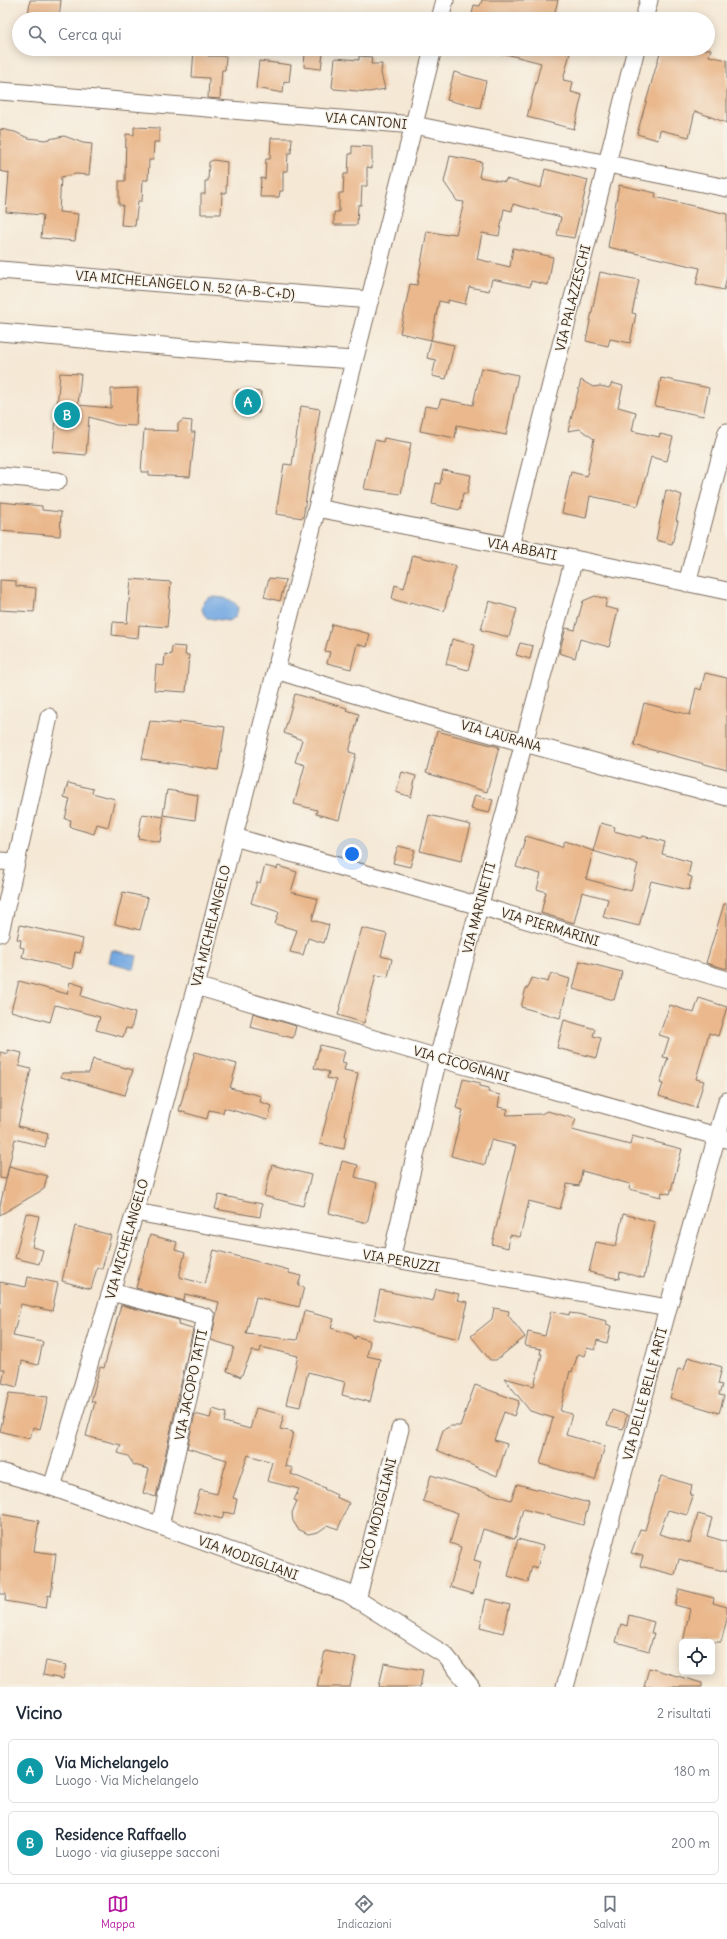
<!DOCTYPE html>
<html lang="it">
<head>
<meta charset="utf-8">
<style>
	:root { --surface:#fff; --page:#f6f6f7; --text:#1f2937; --muted:#747a83; --line:#e0e1e3; --accent:#b5179e }
	body { margin:0; font-family:Delius,sans-serif; background:var(--page); color:var(--text) }
	.controls { position:absolute; right:12px; bottom:12px; display:grid; overflow:hidden; border-radius:6px; box-shadow:0 2px 10px #0003 }
	.controls button { width:36px; height:36px; display:grid; place-items:center; padding:0; border:0; border-bottom:1px solid var(--line); background:var(--surface); color:var(--text); font:20px sans-serif }
	.you { position:absolute; left:352px; top:854px; width:14px; height:14px; margin:-10px; border:3px solid #fff; border-radius:50%; background:#1a73e8; box-shadow:0 0 0 6px #1a73e833 }
	.badge { display:grid; place-items:center; width:26px; height:26px; border-radius:50%; background:var(--accent); color:#fff; font-size:13px; font-weight:700 }
	.pin { position:absolute; translate:-50% -50%; border:2px solid #fff; box-shadow:0 1px 4px #0006 }
	.list { margin:0; padding:0; list-style:none }
	h2 { display:flex; justify-content:space-between; align-items:center; height:52px; margin:0; padding:0 16px; font-size:17px }
	h2 small { font-size:13px; font-weight:400; color:var(--muted) }
	.list li { display:grid; grid-template-columns:26px 1fr auto; gap:12px; align-items:center; box-sizing:border-box; height:64px; margin:0 8px 8px; padding:0 8px; border:1px solid var(--line); border-radius:6px }
	.list b { display:block; font-size:15px; white-space:nowrap }
	.list p { margin:0; font-size:13px; white-space:nowrap; color:var(--muted) }
	.list em { font-size:13px; font-style:normal; color:var(--muted) }
	.icon { flex:none; width:22px; height:22px; fill:none; stroke:currentColor; stroke-width:2; stroke-linecap:round; stroke-linejoin:round }
	.map { position:relative; flex:none; width:727px; height:1687px; overflow:hidden }
	.search { position:absolute; background:var(--surface); box-shadow:0 2px 10px #0003; left:12px; right:12px; top:12px; height:44px; display:flex; align-items:center; gap:10px; box-sizing:border-box; padding:0 14px; border-radius:22px; color:var(--muted); font-size:15px }
	.sheet { height:196px; background:var(--surface) }
	nav { display:flex; justify-content:space-around; align-items:center; box-sizing:border-box; height:56px; border-top:1px solid var(--line); background:var(--surface); font-size:11px; color:var(--muted) }
	nav a { display:grid; justify-items:center; gap:2px }
	nav .on { color:var(--accent) }
	.map>svg:first-child { display:block }
</style>
</head>
<body>
<div class="map">
<svg width="727" height="1687" viewBox="0 0 727 1687">
	<rect width="100%" height="100%" fill="#f7f3e8"/>
	<filter id="ink" filterUnits="userSpaceOnUse"><feTurbulence type="fractalNoise" baseFrequency=".025" numOctaves="2"/><feDisplacementMap in="SourceGraphic" scale="8" xChannelSelector="R" yChannelSelector="G"/><feConvolveMatrix kernelMatrix="1 2 1 2 8 2 1 2 1" color-interpolation-filters="sRGB"/></filter>
	<filter id="wash" filterUnits="userSpaceOnUse"><feTurbulence type="fractalNoise" baseFrequency=".012" numOctaves="4" result="noise"/><feDisplacementMap in="SourceGraphic" scale="16" xChannelSelector="R" yChannelSelector="G"/><feGaussianBlur stdDeviation="0.9" result="paint"/><feColorMatrix in="noise" values="0 0 0 0 0 0 0 0 0 0 0 0 0 0 0 0 0 1.4 0 .05"/><feComposite in="paint" operator="in"/></filter>
	<g filter="url(#wash)">
		<rect width="100%" height="100%" fill="#f5e8d5"/>
		<path fill="#75a9e2" stroke="#586a80" d="M211 597C221 597 234 598 238 608L236 617 228 621 207 618C199 610 201 601 211 597Z
			M112 950 137 956 134 969 109 962Z"/>
		<g id="blocks">
			<path fill="#eab88c" fill-rule="evenodd" d="M30 0H61L59 19H30L28 17Z
				M482 0H558L553 19H471L474 5 480 6Z
				M194 49H208V56H226L225 70H222L220 99 208 98 209 78 192 77Z
				M506 49H553L570 53 563 80 573 82 571 92 582 95 574 129 527 117 541 63 506 54Z
				M661 49H711L709 56 727 60V123L695 111 689 137 660 130 658 140 637 134Z
				M305 52 323 53 321 69 304 67Z
				M359 56 372 57 371 64H382L381 73 385 89 369 92 334 89 332 87 335 58 359 60Z
				M259 61 291 65 289 82 284 81 283 93 256 88Z
				M454 72 486 81 480 108 447 100Z
				M134 127 159 128V142H154L153 160H149L148 180H143L142 201H138L135 226 121 225 123 205H119V181H125L126 134 134 135Z
				M0 129 15 132 28 138 45 140 64 136 83 143 92 144 89 175 76 174 61 177 59 212 78 214 75 241 41 238 43 215 6 212 9 173 0 171Z
				M271 138H292L291 153H288L287 171H283V191H280L279 197H260L261 178 265 179 266 159H270Z
				M352 146 372 147V168L367 167V186H362L361 205H358L357 225H334V212H339V193H343L344 174H348L349 154H352Z
				M450 156 482 162 479 177 505 182 506 179 541 188 545 169 588 180 574 238 557 235 561 217 513 204 512 211 504 209 499 236 482 233 477 259 510 267 513 248 553 257 548 285 531 281 530 287 492 279 489 291 469 287 465 304 448 300V303L439 301 431 340 400 333 410 284 417 285 427 231 448 235 449 233 456 234 464 202 457 201 444 182Z
				M213 160 227 162 226 193H222L221 214H201V194H205V181H208L209 162Z
				M619 185 656 193 655 197 727 214V276L724 290 696 284 700 268 608 247Z
				M600 272 639 280 632 313 636 314 630 343 610 339 608 346 586 341Z
				M431 340 454 345 446 379 432 376 436 360 427 358Z
				M481 368 518 375 506 435 457 425 455 438 420 431 425 406 438 408 441 399 473 405Z
				M60 373 81 374 78 405 111 408V389L138 388 136 426 116 425 89 417 86 455 53 452Z
				M661 378 709 388 703 416 655 406Z
				M581 380 593 387 600 386 609 388 612 383 623 386 618 407 636 412 632 431 659 437 660 434 673 437 667 461 651 457 638 506 590 496 586 518 562 513 571 472 587 476 594 439 580 429 568 431Z
				M237 390 261 392 259 413 236 411Z
				M301 406 320 409 303 518 276 514 284 464 292 465Z
				M183 420 192 421 191 432H195L190 477 149 475V472H141L144 430 178 431V424Z
				M384 438 411 443 401 494 364 489 375 440 383 442Z
				M443 470 471 475 467 494 463 493 460 510 432 504 436 483 440 484Z
				M666 490 682 495 676 520 678 521 672 544 656 540Z
				M0 502 42 506V510L61 512 60 536 0 531Z
				M413 555 456 566 444 611 410 602 409 604 392 599 395 585 404 588Z
				M269 578 286 580 280 601 264 597Z
				M131 579 171 582 167 627 139 625 138 638 112 635 113 622 127 623Z
				M0 580 16 581V586L36 588 34 612 0 610Z
				M595 596 607 599 605 607 618 610 609 647 580 639 575 658 559 653 566 628 575 630 583 601Z
				M489 601 517 609 509 637 481 630Z
				M332 624 370 634 367 647 357 644 351 669 327 663 330 652 325 651Z
				M452 639 475 645 468 670 446 664Z
				M520 643 533 646 530 659 516 655Z
				M172 646 186 647 185 655H189L186 692 154 690 156 665 164 666 165 654 171 655Z
				M705 673 727 678V770L634 745 644 703 690 715 696 688 701 690Z
				M295 694 347 708 346 710 359 714 349 752 356 754 339 820 316 814 317 810 294 804 305 765 295 762 302 740 284 733Z
				M150 721 180 724V721L225 727 218 770 142 759Z
				M437 731 499 747 487 792 426 773Z
				M402 772 416 776 411 797 396 792Z
				M68 783 93 789 92 793 115 799 108 827 97 824 94 834 70 827 71 820 65 819 70 799 64 797Z
				M167 790 198 795 195 820 163 815Z
				M475 795 493 800 489 813 471 809Z
				M142 814 164 817 160 842 138 838Z
				M429 815 471 825 461 861 420 851Z
				M601 823 615 827 614 831 640 838 643 836 665 842 662 854 691 862 688 876 692 877 689 890 651 881 639 926 603 917 608 899 582 892 574 923 541 913 546 892 537 889 541 874 516 867 526 836 562 847 565 841 593 851ZM593 851 638 864 631 891 586 879Z
				M398 846 415 850 410 867 393 863Z
				M265 866 277 869 278 866 297 872 291 892 318 899 312 920 329 925 324 943 308 938 303 955 290 952 297 930 275 924 279 912 251 903 257 882 260 883Z
				M123 892 148 898 140 930 115 924Z
				M724 904H727V969L706 963Z
				M20 925 83 939 80 953 75 952 72 969 22 957 24 948 20 947 21 940 17 939Z
				M362 928 387 934 381 956 392 959 388 977 376 975 364 1023 338 1015Z
				M580 961 622 972 614 1000 573 989Z
				M551 973 570 979 560 1018 521 1007 526 988H528L532 978 548 982Z
				M19 981 67 994 70 982 83 986 81 996 135 1013 131 1029 126 1028 123 1037 96 1030 100 1017 55 1005 50 1022 11 1011Z
				M699 998 727 1007 718 1036 709 1033 696 1079 704 1081 696 1108 659 1096 663 1084 660 1083 668 1058 663 1057 669 1038 659 1035 670 1005 694 1013Z
				M253 1013 296 1026 293 1038 250 1027Z
				M564 1020 595 1029 593 1036 601 1038 596 1058 557 1048Z
				M320 1045 345 1051 342 1062 346 1063 344 1070 358 1073 345 1136H346L344 1149 320 1144 336 1080 327 1078 329 1072 314 1068Z
				M8 1050 22 1053 19 1066 31 1069 18 1126 48 1134 45 1147 15 1139 6 1179 0 1178V1052L8 1054Z
				M195 1052 237 1064 230 1088 261 1096 260 1102 272 1106 268 1120 224 1108 223 1113 209 1110 207 1119 179 1111Z
				M93 1059 133 1070 125 1095 61 1077 62 1073H89Z
				M463 1079 480 1083V1086L489 1088 488 1092 500 1095 498 1107 508 1109 506 1115 541 1114 547 1111 576 1119 572 1130 630 1145 632 1136 682 1149 670 1194 662 1192 661 1197 629 1189 630 1184 582 1171 579 1186 567 1184 560 1209 529 1201 520 1237 510 1235 508 1248 492 1244 516 1146 491 1140 485 1165 451 1156 463 1110 456 1108Z
				M342 1161 358 1165 355 1177 377 1183 367 1223 329 1213Z
				M272 1165 311 1175 303 1206 264 1196Z
				M9 1166 47 1176 44 1189 0 1215V1206Z
				M219 1195 262 1204 260 1217 215 1209Z
				M26 1213 39 1216 32 1247 43 1250 39 1264 15 1258Z
				M623 1214 655 1222 644 1278 620 1272 619 1279 589 1272 596 1242 616 1246Z
				M75 1226 111 1235 102 1269 97 1268 91 1289 62 1281Z
				M150 1235 177 1242 175 1250 185 1253 179 1277 205 1284 214 1250 289 1270V1273L301 1276 298 1286 304 1287 299 1307 256 1297 246 1334 297 1340 304 1311 334 1319 331 1328 352 1335 355 1339 356 1336 370 1341 367 1356 380 1359 370 1402 342 1395 345 1382 308 1372 300 1407 286 1404 298 1356 261 1347 260 1352 252 1351 241 1377 227 1371 234 1347 211 1340 219 1302 185 1294 184 1301 136 1288Z
				M28 1277 58 1283 52 1311 21 1304 13 1336 43 1342 38 1365 22 1361 17 1387 2 1383 5 1369H0V1282L26 1287Z
				M436 1289 459 1294 457 1300 468 1302 459 1339 374 1319 380 1290 433 1301Z
				M121 1305 179 1320 178 1325 193 1329 156 1497 143 1493 149 1469 134 1465 128 1456 118 1453 121 1445 86 1436 95 1402H91L100 1367 104 1368Z
				M494 1308 509 1311 508 1315 525 1337 496 1360H490L471 1336 492 1319Z
				M551 1311 569 1315V1313L578 1314 607 1321 606 1325 611 1326 607 1343 597 1340 595 1350 587 1348 585 1356 578 1354 572 1372 570 1371 560 1411 572 1414 566 1435 605 1446 595 1480 540 1464 553 1418 530 1411 504 1378 534 1386 542 1354H540L541 1349 525 1346 528 1332 545 1336Z
				M688 1357 722 1367 718 1384 722 1385 719 1395 724 1396 719 1413 670 1398 678 1369 684 1370Z
				M475 1385 519 1401 514 1416 504 1412 494 1440 507 1444 497 1476 437 1450 443 1430 451 1426H460Z
				M9 1393 48 1397 40 1429 33 1427 30 1439 0 1431Z
				M256 1408 284 1415 280 1429 293 1432 285 1466 293 1468 291 1474 325 1488 324 1489 337 1495 336 1497 349 1503 338 1529 328 1525 318 1532 308 1534 298 1529 293 1521 292 1513 297 1501 294 1500 299 1489 267 1481 272 1462 248 1455 233 1498 237 1499 234 1514 224 1512 222 1519 194 1512 200 1490 217 1494 227 1460 187 1448 195 1414 210 1418 213 1409 226 1413 224 1422 250 1429Z
				M612 1410 627 1415 623 1429 607 1425Z
				M431 1475 511 1500 517 1484 589 1503 583 1525 523 1509 515 1539 483 1529 474 1560 481 1562 473 1594 450 1587 461 1547 450 1543 458 1513 423 1501Z
				M661 1476 692 1485 690 1495 693 1496 687 1515 668 1510 659 1534 690 1543 698 1514 712 1518 707 1536 727 1542V1572L679 1559 675 1575 640 1566 643 1556 631 1553 640 1529 645 1530Z
				M0 1514 39 1521 34 1551 56 1554 51 1596 48 1595 46 1608 5 1601 6 1594H0Z
				M518 1539 543 1546 537 1568 532 1566 528 1582 508 1576Z
				M679 1589 714 1598 713 1603 727 1607V1619L721 1642H683L690 1609 675 1605Z
				M486 1599 510 1605 503 1633 480 1627Z
				M629 1615 654 1622 651 1633H654L649 1651 616 1642 621 1624 627 1626Z
				M325 1651 356 1657 350 1687H317Z
				M46 1661 66 1665 63 1679 43 1675Z
				M384 1663 423 1670 420 1687H379Z
				M649 1668 702 1683V1687H644Z"/>
		</g>
	</g>
	<g filter="url(#ink)">
		<use href="#blocks" fill-opacity="0" stroke="#7c6c5e" stroke-width="1"/>
		<g fill="none" stroke-linecap="round" stroke-linejoin="round">
			<defs>
				<path id="minor" d="M440 19 445 0
					M644 19 649 0
					M0 91 414 125 727 188
					M0 270 370 300
					M0 332 234 352 354 360
					M0 476 58 481
					M317 508 574 559 727 591
					M510 546 636 49
					M687 583 727 432
					M276 670C425 718 576 757 727 797
					M234 837 480 906 727 980
					M0 861 16 862
					M0 933 49 717
					M196 986 438 1058 727 1139
					M135 1212 668 1308
					M391 1259 438 1058 574 559
					M111 1292 206 1317 160 1526
					M0 1472 52 1487 347 1593 445 1655 471 1687
					M52 1487 135 1212 196 986 433 49
					M357 1600 400 1429
					M565 1687 668 1308 727 1101"/>
			</defs>
			<use href="#minor" stroke="#7c6c5e" stroke-width="19"/>
			<use href="#minor" stroke="#fff" stroke-width="17"/>
		</g>
	</g>
	<g text-anchor="middle" dominant-baseline="central" stroke-width="3" stroke-linejoin="round" paint-order="stroke">
		<g font-size="13" fill="#3b2a1e" stroke="#f7f3e8">
			<text transform="translate(366 121) rotate(5)">VIA CANTONI</text>
			<text transform="translate(185 285) rotate(5)">VIA MICHELANGELO N. 52 (A-B-C+D)</text>
			<text transform="translate(573 298) rotate(-76)">VIA PALAZZESCHI</text>
			<text transform="translate(522 549) rotate(11)">VIA ABBATI</text>
			<text transform="translate(501 736) rotate(16)">VIA LAURANA</text>
			<text transform="translate(479 908) rotate(-75)">VIA MARINETTI</text>
			<text transform="translate(211 926) rotate(-76)">VIA MICHELANGELO</text>
			<text transform="translate(550 927) rotate(17)">VIA PIERMARINI</text>
			<text transform="translate(461 1064) rotate(16)">VIA CICOGNANI</text>
			<text transform="translate(127 1239) rotate(-74)">VIA MICHELANGELO</text>
			<text transform="translate(401 1261) rotate(10)">VIA PERUZZI</text>
			<text transform="translate(191 1385) rotate(-78)">VIA JACOPO TATTI</text>
			<text transform="translate(645 1394) rotate(-75)">VIA DELLE BELLE ARTI</text>
			<text transform="translate(378 1514) rotate(-76)">VICO MODIGLIANI</text>
			<text transform="translate(248 1558) rotate(20)">VIA MODIGLIANI</text>
		</g>
	</g>
</svg>
<div class="controls">
<button><svg class="icon" aria-label="locate" viewBox="0 0 24 24"><circle cx="12" cy="12" r="6"/><path d="M12 2v4M12 18v4M2 12h4M18 12h4"/></svg></button>
</div>
<div class="you"></div>
<div class="pin badge" style="left:248px;top:402px;background:#0f9aa8">A</div>
<div class="pin badge" style="left:67px;top:415px;background:#0f9aa8">B</div>
<div class="search"><svg class="icon" aria-label="search" viewBox="0 0 24 24"><circle cx="10" cy="10" r="6"/><path d="M15 15l6 6"/></svg>Cerca qui</div>
</div>
<section class="sheet">
<h2>Vicino<small>2 risultati</small></h2>
<ul class="list">
<li><span class="badge" style="background:#0f9aa8">A</span><div><b>Via Michelangelo</b><p>Luogo · Via Michelangelo</p></div><em>180 m</em></li>
<li><span class="badge" style="background:#0f9aa8">B</span><div><b>Residence Raffaello</b><p>Luogo · via giuseppe sacconi</p></div><em>200 m</em></li>
</ul>
</section>
<nav>
<a class="on"><svg class="icon" aria-label="map" viewBox="0 0 24 24"><path d="M3 6l6-2 6 2 6-2v14l-6 2-6-2-6 2zM9 4v14M15 6v14"/></svg>Mappa</a>
<a><svg class="icon" aria-label="directions" viewBox="0 0 24 24"><path d="M12 3l9 9-9 9-9-9zM9 14v-3h6M13 9l2 2-2 2"/></svg>Indicazioni</a>
<a><svg class="icon" aria-label="saved" viewBox="0 0 24 24"><path d="M7 4h10v16l-5-4-5 4z"/></svg>Salvati</a>
</nav>
</body>
</html>
